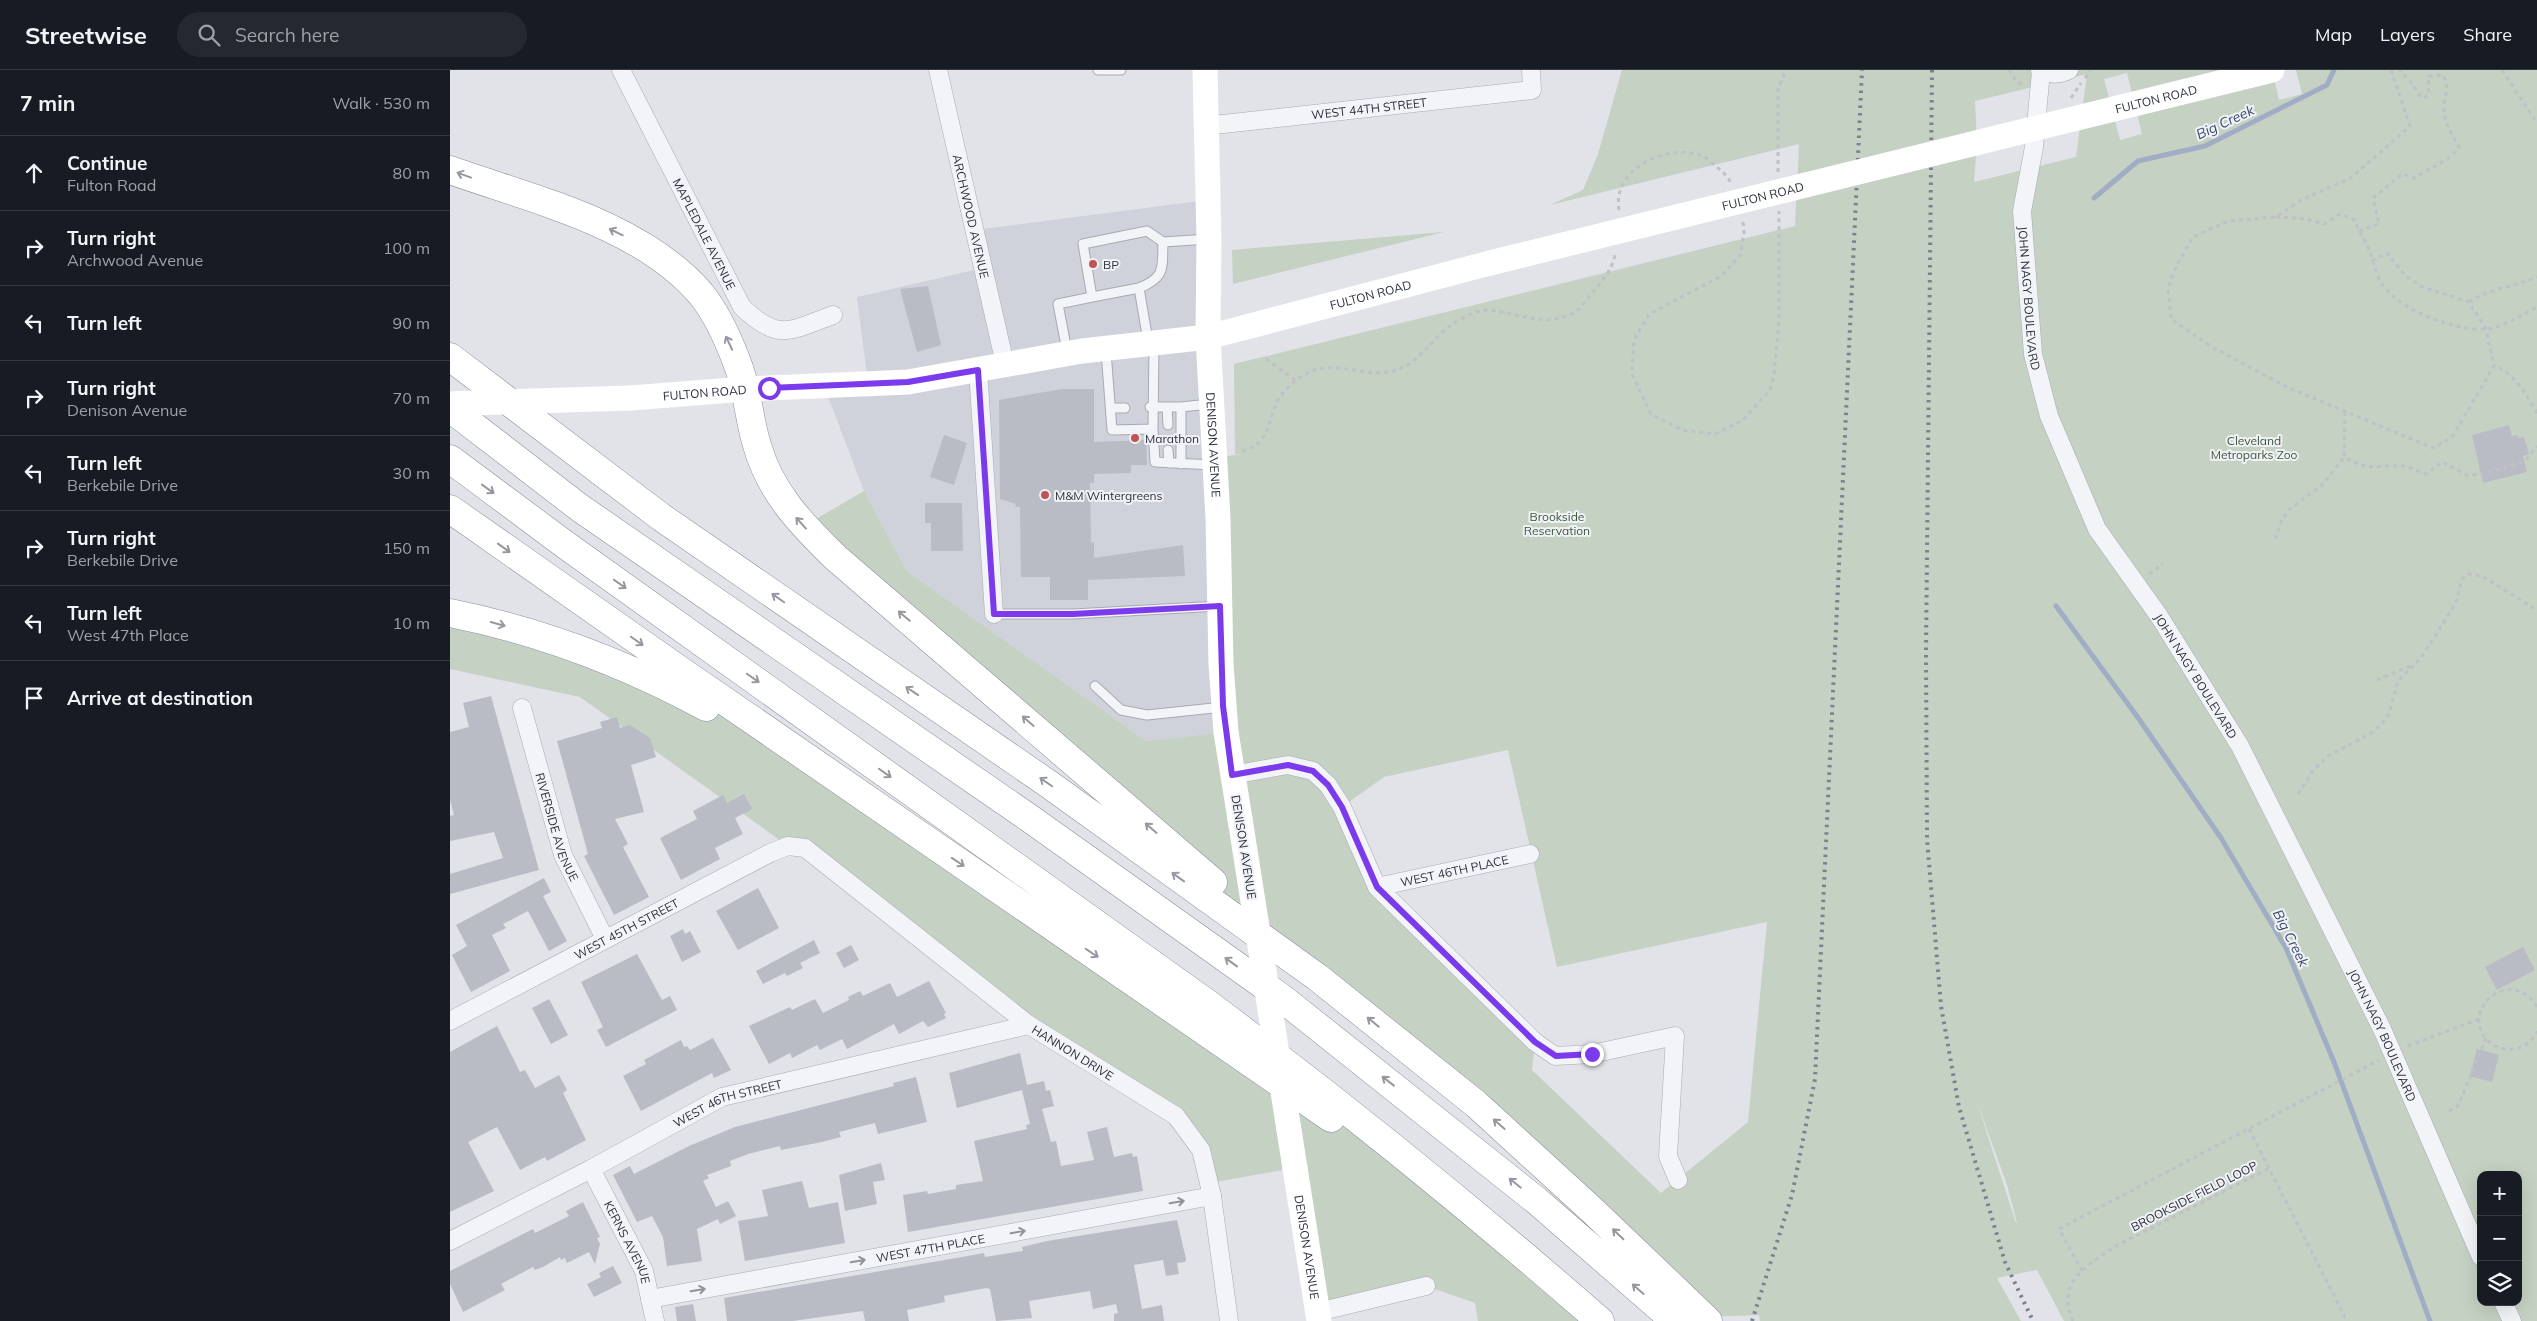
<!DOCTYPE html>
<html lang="en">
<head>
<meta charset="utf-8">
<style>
	:root { --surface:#171b24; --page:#242831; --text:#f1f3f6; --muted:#9ea1a6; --line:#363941 }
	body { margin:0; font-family:Mulish,sans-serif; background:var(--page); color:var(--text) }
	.controls { position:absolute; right:15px; bottom:15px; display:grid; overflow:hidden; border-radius:10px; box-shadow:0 5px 20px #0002 }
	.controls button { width:45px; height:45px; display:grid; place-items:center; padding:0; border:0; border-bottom:1px solid var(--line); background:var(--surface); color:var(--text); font:25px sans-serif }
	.stop { position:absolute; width:15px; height:15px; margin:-11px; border:4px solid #7c3aed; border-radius:50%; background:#fff }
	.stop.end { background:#7c3aed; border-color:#fff; box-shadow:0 1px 5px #0008 }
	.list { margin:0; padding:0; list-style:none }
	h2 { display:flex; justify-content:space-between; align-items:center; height:65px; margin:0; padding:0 20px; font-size:21px }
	h2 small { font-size:16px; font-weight:400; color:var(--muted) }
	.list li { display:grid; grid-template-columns:32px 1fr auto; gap:15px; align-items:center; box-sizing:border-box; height:75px; padding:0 20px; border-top:1px solid var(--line) }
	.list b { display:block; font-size:19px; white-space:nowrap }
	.list p { margin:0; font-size:16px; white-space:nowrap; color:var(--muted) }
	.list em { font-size:16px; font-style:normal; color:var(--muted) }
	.icon { flex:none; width:28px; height:28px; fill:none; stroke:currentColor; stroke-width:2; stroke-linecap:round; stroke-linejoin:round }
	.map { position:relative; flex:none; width:2087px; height:1251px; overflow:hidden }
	header { display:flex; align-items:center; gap:30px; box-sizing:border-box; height:70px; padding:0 25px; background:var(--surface); border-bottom:1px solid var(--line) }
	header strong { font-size:24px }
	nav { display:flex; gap:28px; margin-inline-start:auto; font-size:18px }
	.search { width:350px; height:45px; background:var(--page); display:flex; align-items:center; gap:12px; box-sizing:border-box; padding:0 18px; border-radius:28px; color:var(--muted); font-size:19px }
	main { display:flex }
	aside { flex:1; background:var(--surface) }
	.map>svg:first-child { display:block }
</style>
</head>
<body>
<header>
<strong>Streetwise</strong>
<div class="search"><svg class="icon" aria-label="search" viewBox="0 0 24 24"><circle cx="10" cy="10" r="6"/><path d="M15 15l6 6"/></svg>Search here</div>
<nav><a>Map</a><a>Layers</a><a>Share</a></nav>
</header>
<main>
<aside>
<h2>7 min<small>Walk · 530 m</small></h2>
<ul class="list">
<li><svg class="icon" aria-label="ahead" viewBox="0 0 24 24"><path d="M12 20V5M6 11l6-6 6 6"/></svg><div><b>Continue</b><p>Fulton Road</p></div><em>80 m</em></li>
<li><svg class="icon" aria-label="right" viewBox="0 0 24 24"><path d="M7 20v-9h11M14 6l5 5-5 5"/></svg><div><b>Turn right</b><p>Archwood Avenue</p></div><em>100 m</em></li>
<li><svg class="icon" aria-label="left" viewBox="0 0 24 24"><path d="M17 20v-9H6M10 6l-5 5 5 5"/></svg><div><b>Turn left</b></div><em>90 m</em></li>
<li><svg class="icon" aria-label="right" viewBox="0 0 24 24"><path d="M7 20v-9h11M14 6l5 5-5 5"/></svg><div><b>Turn right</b><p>Denison Avenue</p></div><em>70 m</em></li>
<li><svg class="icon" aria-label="left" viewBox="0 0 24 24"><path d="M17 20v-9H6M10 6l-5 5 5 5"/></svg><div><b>Turn left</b><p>Berkebile Drive</p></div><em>30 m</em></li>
<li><svg class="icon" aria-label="right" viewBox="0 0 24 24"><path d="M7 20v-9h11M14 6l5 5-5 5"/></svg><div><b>Turn right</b><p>Berkebile Drive</p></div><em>150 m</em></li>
<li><svg class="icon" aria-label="left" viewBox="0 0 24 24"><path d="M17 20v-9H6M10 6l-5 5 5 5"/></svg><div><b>Turn left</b><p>West 47th Place</p></div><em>10 m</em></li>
<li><svg class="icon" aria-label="arrive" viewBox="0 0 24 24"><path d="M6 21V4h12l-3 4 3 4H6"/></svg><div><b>Arrive at destination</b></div></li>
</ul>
</aside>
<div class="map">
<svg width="2087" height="1251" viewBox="0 0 2087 1251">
	<rect width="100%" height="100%" fill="#e1e3e8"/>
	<path fill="#cfd2da" d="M757 130 776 662 696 671 457 501 414 421 374 316 418 313 407 227 533 198 525 160Z"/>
	<path fill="#c5d1c3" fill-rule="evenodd" d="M1172 0H1822L1829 30 1852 24 1846 0H2087V1251H1614L1587 1200 1547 1208 1571 1251H1310L1309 1245 1254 1247 807 851 354 456 414 421 457 501 696 671 775 662 764 388 791 384H785L784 294 1345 156 1349 74 1100 135 1133 120 1148 84ZM1677 3 1692 64 1670 70 1654 9ZM1637 4 1626 87 1524 112 1527 73 1525 31ZM1058 680 1107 897 1317 852 1298 1052 1211 1123 1082 1000 1085 972 927 817 892 737 934 707ZM1526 1029 1557 1115 1567 1153H1566ZM2031 1105H2068V1232H2031Z
		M994 162 783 214 782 180Z
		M0 543 221 618 289 655 719 935 902 1063 992 1126 1141 1251H1028L1025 1233 976 1216 868 1242 845 1098 759 1113 739 1062 579 955 338 776 130 627 0 599Z"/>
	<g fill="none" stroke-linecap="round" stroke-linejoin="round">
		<path stroke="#a0adc4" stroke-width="5" d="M1644 128 1688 91 1755 76 1877 15 1884 0
			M1606 536 1689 649 1771 768 1836 878 1884 992 1980 1251"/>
	</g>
	<path fill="#b9bcc4" d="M478 216 491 275 467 282 450 219Z
		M612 319H644V372L696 370 697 395H681V403L644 404V413H640L641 473 644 472V488L733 475 735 506 638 510V530H600V507H571L570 437H565L566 434 550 429 549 330Z
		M2059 355 2062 366 2068 365V368L2074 367 2079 384 2073 386 2077 402 2033 413 2022 365Z
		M494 365 517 373 504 415 480 407Z
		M475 433H512L513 481H481V453H475Z
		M41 626 89 800 0 824V804L53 788 44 762 0 771V746L4 745 0 730V662L19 657 13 633Z
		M167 647 170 658 180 655 200 668 206 687 181 695 194 742 165 749 178 774 173 777 199 827 164 845 134 786 138 784 107 671 152 658 150 652Z
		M294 724 302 739 285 748 293 764 265 778 270 789 231 810 210 768 247 749 243 741 273 725 277 733Z
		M94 808 101 822 93 826 117 871 99 881 78 841 53 854 56 858 42 865 60 901 21 922 2 885 17 876 6 855Z
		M308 818 329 858 288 880 266 841Z
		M233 859 235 864 240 861 251 882 232 892 220 866Z
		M364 870 370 883 350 893 353 898 337 906 335 903 313 914 306 901Z
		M401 875 409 890 394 898 386 883Z
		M2073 877 2085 900 2047 920 2035 897Z
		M187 884 212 930 220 926 227 940 156 977 147 960 153 957 131 912Z
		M479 911 496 943 494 944 496 948 478 957 473 951 449 964 444 954 397 979 392 969 370 980 367 975 342 988 340 983 319 994 299 956 340 937 342 940 365 929 373 943 399 930 398 927 410 921 413 926 440 913 447 927Z
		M99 929 118 965 101 974 82 938Z
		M47 956 70 1002 75 1000 85 1018 109 1005 117 1020 113 1023 136 1070 97 1091 95 1087 70 1100 47 1057 18 1072 44 1121 0 1142V982Z
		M263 968 281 1000 264 1008 262 1003 191 1041 173 1006 196 994 194 990 231 970 234 977 237 976 240 980Z
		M2027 979 2049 985 2042 1012 2020 1006Z
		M570 983 577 1015 594 1011 596 1021 600 1020 604 1036 592 1039 601 1072 606 1071 611 1096 644 1090 637 1062 657 1057 664 1087 682 1083 683 1087 687 1086 693 1121 458 1162 453 1125 477 1121 478 1124 506 1119V1115L533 1111 524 1071 577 1059 576 1055 580 1054 572 1020 507 1038 499 1003Z
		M466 1007 477 1052 428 1064 425 1053 389 1062 391 1067 372 1072 331 1080 330 1076 298 1084 280 1091 281 1096 257 1105 259 1108 253 1111 266 1137 278 1131 286 1146 270 1154 268 1149 247 1159 252 1191 217 1196 213 1167 202 1146 187 1152 163 1105 180 1096 184 1104 239 1076 285 1057 444 1016 443 1013Z
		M431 1093 435 1110 423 1112 427 1134 395 1141 389 1105Z
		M352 1111 359 1138 388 1132 395 1173 295 1191 288 1151 318 1146 312 1120Z
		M133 1132 150 1167 147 1168 150 1174 145 1194 139 1182 117 1193 115 1188 111 1190 110 1187 93 1197 85 1200 83 1197 51 1214 55 1220 13 1242 0 1214V1201L83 1159 85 1163 119 1146 116 1141Z
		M727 1150 736 1189 735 1192 727 1193 729 1204 716 1206 713 1190 684 1195 692 1239 712 1235 714 1251H664V1244L668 1243 666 1234 643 1239 640 1221 579 1231 582 1248 546 1251 540 1219 536 1218 494 1226 495 1232 457 1240 459 1251H415L413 1241 343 1251H277L274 1228 512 1187 534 1183 535 1187 573 1181 572 1177 597 1171Z
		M163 1196 172 1213 144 1227 137 1214 151 1207 149 1203Z
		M243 1234 246 1251H227L225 1237Z"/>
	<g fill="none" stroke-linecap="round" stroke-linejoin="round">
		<defs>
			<path id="lane" d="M648 0H671
				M689 218C716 207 712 198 713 172
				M642 227 689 218 698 271
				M617 281 608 234 642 227 633 174 697 161 713 172 759 169
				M656 281 662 360 703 359 705 392 763 395
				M700 337H731V394
				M717 337 718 355
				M731 337 760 334
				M661 338H675
				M703 359 704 274
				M718 380 719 393
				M544 544H623L769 536
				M645 616 671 640 697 645 773 637"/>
			<g id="street">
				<path id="s1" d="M171 0 292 237C328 272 340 261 383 245"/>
				<path id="s2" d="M488 0 555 294"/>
				<path d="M1590 0C1600 5 1609 5 1619 0"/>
				<path id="s3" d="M1591 1 1584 77 1572 141 1583 284 1599 346 1647 459 1709 546 1790 676 1932 959 2031 1187"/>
				<path id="s4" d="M755 56 1082 20 1081 0"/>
				<path d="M528 300 544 544"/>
				<path id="s5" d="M72 638 113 785 155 869"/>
				<path d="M782 705 838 695 863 701 878 715 892 737 927 817 1085 972 1105 986 1142 984 1225 966 1218 1086 1228 1110"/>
				<path id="s6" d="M927 817 1080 784"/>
				<path id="s7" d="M0 951 320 783 338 776 355 778 579 955 726 1046 751 1080 762 1126 779 1251"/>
				<path id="s8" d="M141 1099 194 1201 205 1251"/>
				<path id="s9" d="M0 1171 141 1099 272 1027 579 955"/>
				<path id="s10" d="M200 1229 762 1126"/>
				<path d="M2053 1232 2062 1251"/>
				<path d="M868 1242 976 1216"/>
			</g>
			<path id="highway" d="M0 100C84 130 191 154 251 224 268 245 280 273 289 298 298 323 299 350 307 375 320 422 351 454 386 488L763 812
				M0 287 211 447 600 715 867 907 1026 1034 1143 1141 1258 1251
				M0 338 130 438 582 750 833 929 1087 1131 1225 1251
				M0 389 117 476 758 934C893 1035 1023 1140 1150 1251
				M0 439 231 601 881 1048
				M0 543C90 561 175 593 256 637"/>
		</defs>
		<use href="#lane" stroke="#a7aab2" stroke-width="11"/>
		<use href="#street" stroke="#a7aab2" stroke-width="19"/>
		<use href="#highway" stroke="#8a8f9d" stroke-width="29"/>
		<path stroke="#bfc1c7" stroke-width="3" stroke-dasharray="4 4" stroke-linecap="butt" d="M1559 0 1567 12 1574 15
			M1941 0 1960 56 1901 108 1851 130 1826 147 1778 151 1743 167 1726 197 1718 218 1721 249 1762 277 1839 318 1983 378 2002 367 2044 296C2063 301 2077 326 2087 343
			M2052 0 2087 53
			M1635 8 1640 0
			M1621 28 1631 13
			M1328 102V18L1336 0
			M1169 140C1162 99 1215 74 1250 85 1255 86 1261 92 1265 96 1272 101 1277 105 1281 113
			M1826 147 1856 149 1874 154 1890 144 1903 149C1908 159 1915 169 1919 180 1923 190 1925 202 1931 212 1947 239 2003 261 2035 259 2052 258 2072 245 2087 237
			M1293 152 1294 163 1290 186 1270 207 1199 244 1184 270 1182 304 1201 344 1232 360 1265 364 1293 350 1320 320 1324 305 1329 250V141
			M1909 161 1929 154 1923 128 1952 104 1965 108C1980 97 1999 92 2009 77 2002 64 1993 51 1994 36 1995 23 2000 17 1993 5L1979 6 1978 26 1971 28 1961 12 1949 0
			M1922 191 1937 183 1955 205 1970 216 2019 232 2036 259 2044 296
			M2019 232C2040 218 2064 217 2087 207
			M816 289 845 310
			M1895 342 1894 387C1921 403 1926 394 1953 396 1960 397 1969 402 1976 404L1992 392 2017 405 2033 404 2075 391 2087 376
			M792 381C822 373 817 350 829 328 832 323 839 316 844 312 880 282 909 310 943 301 967 295 978 274 996 259 1004 252 1016 246 1026 242 1034 239 1043 240 1052 242 1076 247 1102 256 1125 242 1132 238 1137 228 1143 222 1152 211 1163 199 1165 184
			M1825 469 1832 449 1840 439 1873 414 1894 387
			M1699 504 1713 494
			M1927 610 1960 596
			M1848 724 1862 702 1878 686 1920 664 1931 655 1939 644 1948 611 1970 589 1996 549 2006 532 2012 509 2018 504 2032 506 2087 540
			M2087 937C2060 894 2008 941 2038 971 2045 977 2054 980 2063 979 2074 978 2083 971 2087 961
			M1958 976 2029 949
			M1999 1041 2008 1036 2036 968
			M1799 1059 1897 1251
			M1632 1201 1609 1159 1929 990
			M1623 1251C1605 1213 1637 1196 1664 1177L1820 1098"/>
		<use href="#lane" stroke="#f3f4f7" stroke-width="9"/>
		<use href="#street" stroke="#f3f4f7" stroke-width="18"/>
		<g stroke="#fff" stroke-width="25">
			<path id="s11" d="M755 0 759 169 758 267 768 449 771 594 776 662 790 749"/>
			<path id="s12" d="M181 328 295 319 458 312 632 281 758 267 1040 193"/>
			<path d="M0 334 48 332"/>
			<path id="s13" d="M845 1098 869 1251"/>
		</g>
		<use href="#highway" stroke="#fff" stroke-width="28"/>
		<path stroke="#7c8190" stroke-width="4" stroke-dasharray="2.5 5" stroke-linecap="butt" d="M1482 0 1476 582 1477 769 1491 936 1509 1037 1555 1192 1583 1251
			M1302 1251 1342 1125 1365 1009 1412 0"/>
		<g stroke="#fff" stroke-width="25">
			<path id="s14" d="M1040 193 1822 0"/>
			<path d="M48 332 181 328"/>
			<path d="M790 749 845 1098"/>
		</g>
	</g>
	<defs><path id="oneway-shaft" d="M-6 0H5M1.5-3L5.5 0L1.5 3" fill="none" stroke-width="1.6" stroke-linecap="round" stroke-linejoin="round" transform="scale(1.25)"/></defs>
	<g stroke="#95989e">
		<use href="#oneway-shaft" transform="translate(14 105) rotate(-160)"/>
		<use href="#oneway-shaft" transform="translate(166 162) rotate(-154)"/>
		<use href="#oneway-shaft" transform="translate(279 273) rotate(-115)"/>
		<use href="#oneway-shaft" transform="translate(38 419) rotate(36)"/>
		<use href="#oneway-shaft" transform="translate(351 453) rotate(-132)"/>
		<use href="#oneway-shaft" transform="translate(54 478) rotate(36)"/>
		<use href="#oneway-shaft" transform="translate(170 514) rotate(35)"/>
		<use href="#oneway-shaft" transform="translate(328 528) rotate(-145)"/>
		<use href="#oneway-shaft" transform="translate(454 546) rotate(-140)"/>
		<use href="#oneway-shaft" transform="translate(48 554) rotate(16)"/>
		<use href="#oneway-shaft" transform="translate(187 571) rotate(35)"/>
		<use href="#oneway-shaft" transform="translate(303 608) rotate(35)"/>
		<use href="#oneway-shaft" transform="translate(462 621) rotate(-146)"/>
		<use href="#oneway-shaft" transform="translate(578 651) rotate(-139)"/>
		<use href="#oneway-shaft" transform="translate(435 703) rotate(35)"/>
		<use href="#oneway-shaft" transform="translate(596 712) rotate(-145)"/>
		<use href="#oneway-shaft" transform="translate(701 758) rotate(-139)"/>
		<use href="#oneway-shaft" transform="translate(508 792) rotate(34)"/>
		<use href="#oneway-shaft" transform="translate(728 807) rotate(-144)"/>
		<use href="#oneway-shaft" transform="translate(642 883) rotate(34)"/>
		<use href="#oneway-shaft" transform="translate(781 892) rotate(-144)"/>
		<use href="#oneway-shaft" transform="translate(923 952) rotate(-141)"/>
		<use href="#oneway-shaft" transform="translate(938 1011) rotate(-142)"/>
		<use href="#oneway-shaft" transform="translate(1049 1054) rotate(-139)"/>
		<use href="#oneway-shaft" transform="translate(1065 1113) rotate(-141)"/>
		<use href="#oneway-shaft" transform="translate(1168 1164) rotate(-136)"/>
		<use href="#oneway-shaft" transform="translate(1188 1219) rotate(-139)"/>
	</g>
	<g stroke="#8f929a">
		<use href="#oneway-shaft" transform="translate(727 1132) rotate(-10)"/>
		<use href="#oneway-shaft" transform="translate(568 1162) rotate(-10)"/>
		<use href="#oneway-shaft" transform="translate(408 1191) rotate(-10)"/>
		<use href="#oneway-shaft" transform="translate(248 1220) rotate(-10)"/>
	</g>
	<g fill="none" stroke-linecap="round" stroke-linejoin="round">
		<path stroke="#7c3aed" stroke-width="6" d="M319 318 458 312 528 300 544 544H623L770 536 773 636 782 705 838 695 863 701 878 715 892 737 927 817 1085 972 1106 986 1142 984"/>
	</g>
	<g fill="#c05455" stroke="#f0f2f6" stroke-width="2">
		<circle cx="643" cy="194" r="5"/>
		<circle cx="685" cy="368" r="5"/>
		<circle cx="595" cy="425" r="5"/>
	</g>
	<g text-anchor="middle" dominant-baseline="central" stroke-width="4" stroke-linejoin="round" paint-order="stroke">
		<g font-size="12" fill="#2b303e" stroke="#f0f2f6">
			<text stroke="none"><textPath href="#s14" startOffset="686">FULTON ROAD</textPath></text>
			<text stroke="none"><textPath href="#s4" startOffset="165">WEST 44TH STREET</textPath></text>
			<text stroke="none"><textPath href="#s14" startOffset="281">FULTON ROAD</textPath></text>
			<text stroke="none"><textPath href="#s2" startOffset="150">ARCHWOOD AVENUE</textPath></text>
			<text stroke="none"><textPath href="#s1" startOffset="184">MAPLEDALE AVENUE</textPath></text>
			<text stroke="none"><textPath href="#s12" startOffset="749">FULTON ROAD</textPath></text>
			<text stroke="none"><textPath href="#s3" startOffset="229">JOHN NAGY BOULEVARD</textPath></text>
			<text stroke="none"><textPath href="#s12" startOffset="74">FULTON ROAD</textPath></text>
			<text stroke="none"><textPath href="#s11" startOffset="375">DENISON AVENUE</textPath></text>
			<text stroke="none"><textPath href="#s3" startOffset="649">JOHN NAGY BOULEVARD</textPath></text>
			<text stroke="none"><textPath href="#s5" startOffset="124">RIVERSIDE AVENUE</textPath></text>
			<text transform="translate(794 777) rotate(81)">DENISON AVENUE</text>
			<text stroke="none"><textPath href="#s6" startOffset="79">WEST 46TH PLACE</textPath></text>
			<text stroke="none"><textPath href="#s7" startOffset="199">WEST 45TH STREET</textPath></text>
			<text stroke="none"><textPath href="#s3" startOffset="1054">JOHN NAGY BOULEVARD</textPath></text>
			<text stroke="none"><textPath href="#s7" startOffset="735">HANNON DRIVE</textPath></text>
			<text stroke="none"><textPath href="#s9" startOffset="311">WEST 46TH STREET</textPath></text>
			<text transform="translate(1744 1126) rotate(-27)">BROOKSIDE FIELD LOOP</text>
			<text stroke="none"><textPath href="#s8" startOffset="82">KERNS AVENUE</textPath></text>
			<text stroke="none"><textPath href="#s10" startOffset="285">WEST 47TH PLACE</textPath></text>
			<text stroke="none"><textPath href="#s13" startOffset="80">DENISON AVENUE</textPath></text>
		</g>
		<g font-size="12" fill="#2b303e" stroke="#f0f2f6" text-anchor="start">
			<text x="653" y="194">BP</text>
			<text x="695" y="368">Marathon</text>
			<text x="605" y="425">M&amp;M Wintergreens</text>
		</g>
		<g font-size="12" fill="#3c583a" stroke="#f0f2f6">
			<text x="1804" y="370">Cleveland<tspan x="1804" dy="14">Metroparks Zoo</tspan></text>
			<text x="1107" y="446">Brookside<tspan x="1107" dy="14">Reservation</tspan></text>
		</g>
		<g font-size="14" font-style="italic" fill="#3a4a6e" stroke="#f0f2f6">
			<text transform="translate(1775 52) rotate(-25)">Big Creek</text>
			<text transform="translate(1841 868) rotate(63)">Big Creek</text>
		</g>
	</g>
</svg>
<div class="controls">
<button>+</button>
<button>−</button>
<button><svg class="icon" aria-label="layers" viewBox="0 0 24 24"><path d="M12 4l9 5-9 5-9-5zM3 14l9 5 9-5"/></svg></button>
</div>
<div class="stop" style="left:319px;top:318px"></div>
<div class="stop end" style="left:1142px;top:984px"></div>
</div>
</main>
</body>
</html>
